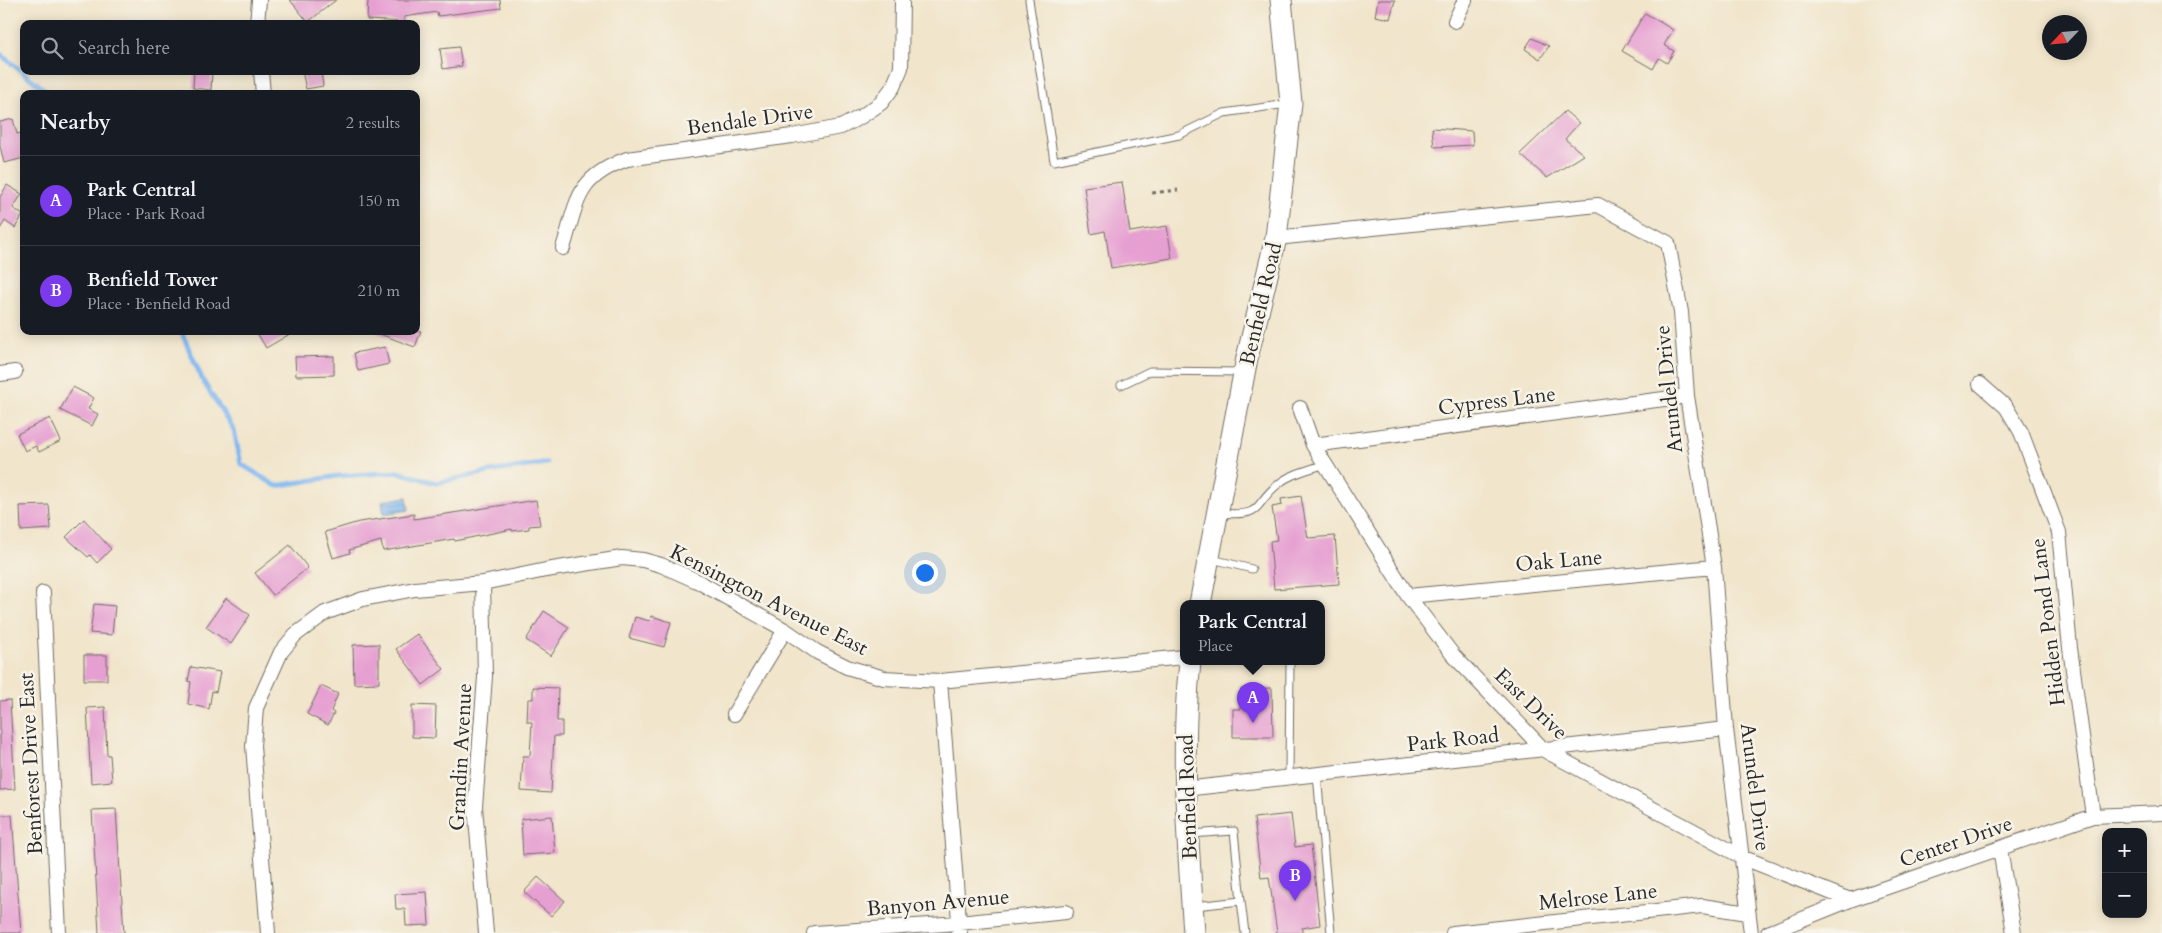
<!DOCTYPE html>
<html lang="en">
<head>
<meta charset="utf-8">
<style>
	:root { --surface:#171b24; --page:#20242c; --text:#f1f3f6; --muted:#9ea1a6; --line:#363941; --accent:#7c3aed }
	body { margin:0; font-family:Cardo,serif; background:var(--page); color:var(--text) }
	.controls { position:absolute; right:15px; bottom:15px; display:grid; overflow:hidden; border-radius:10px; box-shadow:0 2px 12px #0003 }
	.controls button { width:45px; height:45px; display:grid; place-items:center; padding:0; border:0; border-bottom:1px solid var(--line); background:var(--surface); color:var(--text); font:25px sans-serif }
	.compass { position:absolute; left:2042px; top:15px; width:45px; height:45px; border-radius:50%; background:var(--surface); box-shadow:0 2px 12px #0003; rotate:244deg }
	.you { position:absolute; left:924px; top:572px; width:18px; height:18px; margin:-12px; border:4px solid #fff; border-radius:50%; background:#1a73e8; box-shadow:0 0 0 8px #1a73e833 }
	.badge { display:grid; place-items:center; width:32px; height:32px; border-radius:50%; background:var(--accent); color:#fff; font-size:16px; font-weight:700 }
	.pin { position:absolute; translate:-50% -41px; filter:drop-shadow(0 1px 2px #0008) }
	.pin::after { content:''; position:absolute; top:26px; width:18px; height:15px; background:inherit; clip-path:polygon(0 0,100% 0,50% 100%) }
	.popup { position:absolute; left:1180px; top:600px; width:145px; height:65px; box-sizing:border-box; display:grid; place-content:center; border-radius:10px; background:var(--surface); filter:drop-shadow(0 1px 4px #0005); font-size:16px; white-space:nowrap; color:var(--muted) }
	.popup b { font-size:19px; color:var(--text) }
	.popup::after { content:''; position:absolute; left:50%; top:100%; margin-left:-10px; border:10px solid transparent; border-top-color:var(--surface) }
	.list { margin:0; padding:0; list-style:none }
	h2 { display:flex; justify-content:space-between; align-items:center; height:65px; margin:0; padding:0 20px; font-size:21px }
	h2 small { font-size:16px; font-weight:400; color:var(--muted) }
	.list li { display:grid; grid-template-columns:32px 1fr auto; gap:15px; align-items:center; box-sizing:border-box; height:90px; padding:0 20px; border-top:1px solid var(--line) }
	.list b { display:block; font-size:19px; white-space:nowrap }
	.list p { margin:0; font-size:16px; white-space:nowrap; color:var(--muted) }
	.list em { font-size:16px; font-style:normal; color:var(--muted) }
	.icon { flex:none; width:28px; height:28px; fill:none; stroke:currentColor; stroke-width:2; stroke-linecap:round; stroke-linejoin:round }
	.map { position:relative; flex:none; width:2162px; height:933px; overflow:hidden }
	.search { position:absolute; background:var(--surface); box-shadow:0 2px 12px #0003; left:20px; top:20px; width:400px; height:55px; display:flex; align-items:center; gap:12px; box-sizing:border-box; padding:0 18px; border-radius:10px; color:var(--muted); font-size:19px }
	.panel { position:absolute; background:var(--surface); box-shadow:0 2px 12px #0003; left:20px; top:90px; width:400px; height:245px; border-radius:10px }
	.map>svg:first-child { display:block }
</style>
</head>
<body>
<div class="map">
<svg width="2162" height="933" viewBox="0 0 2162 933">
	<defs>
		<pattern id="water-rules" width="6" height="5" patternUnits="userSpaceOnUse" patternTransform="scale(1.25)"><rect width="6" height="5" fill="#80b8f0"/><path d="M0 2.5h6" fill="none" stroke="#6996c3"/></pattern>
	</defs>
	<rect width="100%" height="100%" fill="#f7f3e8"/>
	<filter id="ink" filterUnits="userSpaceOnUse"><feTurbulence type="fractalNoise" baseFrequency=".02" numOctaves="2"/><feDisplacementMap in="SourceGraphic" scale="10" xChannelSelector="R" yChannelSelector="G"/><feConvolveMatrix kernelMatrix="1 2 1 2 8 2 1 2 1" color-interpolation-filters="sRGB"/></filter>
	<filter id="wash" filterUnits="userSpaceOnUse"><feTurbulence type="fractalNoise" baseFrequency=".0096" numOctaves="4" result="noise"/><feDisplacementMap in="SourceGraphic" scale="20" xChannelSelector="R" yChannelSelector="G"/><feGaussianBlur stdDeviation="1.12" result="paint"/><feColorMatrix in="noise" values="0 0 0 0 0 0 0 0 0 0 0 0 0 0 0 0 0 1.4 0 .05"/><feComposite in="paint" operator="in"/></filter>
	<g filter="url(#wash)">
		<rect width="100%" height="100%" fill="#f1e5cb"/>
		<path fill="url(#water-rules)" stroke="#56728e" d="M407 497 409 510 384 514 382 501Z"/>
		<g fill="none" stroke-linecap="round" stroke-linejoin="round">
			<path stroke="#80b8f0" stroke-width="5" d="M0 54 50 94
				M181 331 203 381 234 430 241 464 276 486 338 476 398 472 436 483 489 472 547 463"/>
		</g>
		<g id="blocks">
			<path fill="#e69fd1" d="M290 0H336L308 22Z
				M368 0H500L501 8 438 16 437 12 404 17V22L367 20Z
				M1378 0H1395L1390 19 1375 16Z
				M1645 13 1673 30 1664 45 1674 51 1667 63 1659 58 1653 69 1622 51Z
				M1532 38 1549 46 1540 59 1525 49Z
				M459 47 462 66 443 69 440 49Z
				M194 71H212L211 90 193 88Z
				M302 71H321L323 86 306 89Z
				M1565 111 1579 123 1565 139 1584 155 1547 178 1520 154Z
				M13 119 17 134 24 132V158L4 163 0 146V122Z
				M1432 128 1472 131 1473 145 1434 147Z
				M1122 182 1130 232 1167 226 1172 258 1111 268 1105 231 1091 234 1084 187Z
				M7 185 22 194 13 208 23 215 15 228 5 221 0 229V197Z
				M256 331H295L266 348Z
				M377 331H421L415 347 377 333Z
				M385 347 389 364 358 371 354 353Z
				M334 356V375L296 376 295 357Z
				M73 387 94 398 88 409 98 414 92 426 60 410Z
				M50 418 61 441 39 452 36 446 25 451 17 434Z
				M1301 496 1308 538 1335 536 1339 584 1274 589 1270 541 1277 540 1272 507 1282 505 1281 499Z
				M536 500 540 525 529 526V529L512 531V529L455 541 454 539 383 551 381 541 349 550 350 553 333 558 325 532 359 522 414 514V519Z
				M49 505 51 529 21 531 20 506Z
				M84 519 111 549 97 563 90 555 88 557 66 537Z
				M290 545 308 568 273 595 255 573Z
				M226 598 250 615 231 644 206 627Z
				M94 604 115 606 112 635 90 633Z
				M544 611 569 627 551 656 526 640Z
				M651 616 671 622 664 647 629 638 635 617 650 621Z
				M417 634 444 669 423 685 396 649Z
				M379 644V683L354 684 353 645Z
				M84 655H107V680H84Z
				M191 667 220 672 216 692 212 691 209 709 188 704 191 682 188 681Z
				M321 686 338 694 331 711 334 713 328 725 307 714Z
				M533 687 558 688 557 721H562V736H554L551 793 521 791 523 756H530L532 722H527L528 699H533Z
				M1272 688 1273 737H1233V709H1241V689Z
				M10 700 15 789 0 790V701Z
				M412 705 436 706 435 738 412 737Z
				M105 707 107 755H110L112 781 91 783 87 708Z
				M116 809 124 933H99L92 810Z
				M1291 814 1295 847 1311 845 1320 925 1302 928V933H1277L1269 877 1261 878 1254 818Z
				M0 815H12L21 933H0Z
				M552 816 555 853 523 855 521 819Z
				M538 877 565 901 551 916 524 892Z
				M427 892 429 925 406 926 405 909H396L395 894Z"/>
		</g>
	</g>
	<g filter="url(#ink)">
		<use href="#blocks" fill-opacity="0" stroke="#706c63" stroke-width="1"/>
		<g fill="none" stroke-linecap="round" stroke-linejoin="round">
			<defs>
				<path id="lane" d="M1029 0 1054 161 1179 135 1224 113 1287 104
					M1121 385 1150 371 1242 372
					M1219 513C1268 517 1250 505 1281 482 1292 473 1312 469 1325 464
					M1212 559 1252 569
					M1317 774 1331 933
					M1289 777 1290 662
					M1190 834 1234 831 1241 901
					M1195 906 1241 901 1245 933"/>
				<path id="street" d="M1455 21 1465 0
					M257 24 259 0
					M261 71 263 94
					M1276 238 1598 205 1668 243 1681 312 1687 396 1714 567 1726 729 1751 933
					M563 248C578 200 576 178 627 159L792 136 841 127 862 116 881 103 893 87 901 68 902 0
					M0 374 15 372
					M1980 384 2006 407 2021 432 2059 532 2070 648 2093 816
					M1300 408 1313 445 1408 596 1453 655 1544 750 1744 858 1850 900
					M1313 445 1687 396
					M483 583 485 677 475 807 486 933
					M43 593 59 933
					M1408 596 1714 567
					M940 681 960 933
					M734 714 785 630
					M1184 789 1726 729
					M2000 849 2014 933
					M268 933 253 746 256 708 281 652 295 635 325 613 363 599 415 589 483 583 546 570 622 558 643 560 661 565 697 581 785 630 817 652 847 667 884 678 940 681 1184 657
					M814 933 959 923 1066 912
					M1453 933 1702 906 1748 913
					M1768 933 1850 900 2093 816 2162 813"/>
				<path id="primary" d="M1200 604 1247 358 1276 238 1291 103 1281 0
					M1190 662C1180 753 1188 842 1194 933"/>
			</defs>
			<use href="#lane" stroke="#706c63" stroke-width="9"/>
			<use href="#street" stroke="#706c63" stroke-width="16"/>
			<use href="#primary" stroke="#706c63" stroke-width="23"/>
			<path stroke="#706c63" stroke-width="3" stroke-dasharray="4 4" stroke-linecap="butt" d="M1152 193 1178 190"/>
			<use href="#lane" stroke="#fff" stroke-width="7"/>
			<use href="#street" stroke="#fff" stroke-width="14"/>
			<use href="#primary" stroke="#fff" stroke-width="21"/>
		</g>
	</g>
	<g text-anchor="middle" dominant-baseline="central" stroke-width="5" stroke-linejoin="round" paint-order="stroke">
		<g font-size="21" fill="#2b2b2b" stroke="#f7f3e8">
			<text transform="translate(750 120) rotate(-8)">Bendale Drive</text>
			<text transform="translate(1261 304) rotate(-77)">Benfield Road</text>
			<text transform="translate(1669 389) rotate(-96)">Arundel Drive</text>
			<text transform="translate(1497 401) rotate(-7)">Cypress Lane</text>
			<text transform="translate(1559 561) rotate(-5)">Oak Lane</text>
			<text transform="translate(769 600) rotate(27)">Kensington Avenue East</text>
			<text transform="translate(2048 622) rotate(-97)">Hidden Pond Lane</text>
			<text transform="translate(1531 704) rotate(44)">East Drive</text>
			<text transform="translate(1453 740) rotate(-6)">Park Road</text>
			<text transform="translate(461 757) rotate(-87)">Grandin Avenue</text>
			<text transform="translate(31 764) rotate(-93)">Benforest Drive East</text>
			<text transform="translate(1755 787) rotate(83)">Arundel Drive</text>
			<text transform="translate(1188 797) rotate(-92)">Benfield Road</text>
			<text transform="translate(1956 842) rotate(-19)">Center Drive</text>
			<text transform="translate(1598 897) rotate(-6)">Melrose Lane</text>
			<text transform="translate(938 903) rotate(-5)">Banyon Avenue</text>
		</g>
	</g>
</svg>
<div class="controls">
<button>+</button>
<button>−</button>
</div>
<svg class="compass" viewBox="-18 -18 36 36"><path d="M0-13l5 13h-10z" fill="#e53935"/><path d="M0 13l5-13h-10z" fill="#9ea1a6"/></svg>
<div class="you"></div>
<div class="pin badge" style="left:1253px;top:723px">A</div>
<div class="popup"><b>Park Central</b>Place</div>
<div class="pin badge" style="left:1295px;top:901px">B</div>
<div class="search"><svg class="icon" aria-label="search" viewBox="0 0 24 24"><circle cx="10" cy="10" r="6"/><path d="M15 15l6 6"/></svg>Search here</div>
<section class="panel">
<h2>Nearby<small>2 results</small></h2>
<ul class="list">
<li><span class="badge">A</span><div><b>Park Central</b><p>Place · Park Road</p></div><em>150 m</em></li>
<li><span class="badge">B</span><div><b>Benfield Tower</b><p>Place · Benfield Road</p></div><em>210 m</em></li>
</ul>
</section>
</div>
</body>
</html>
